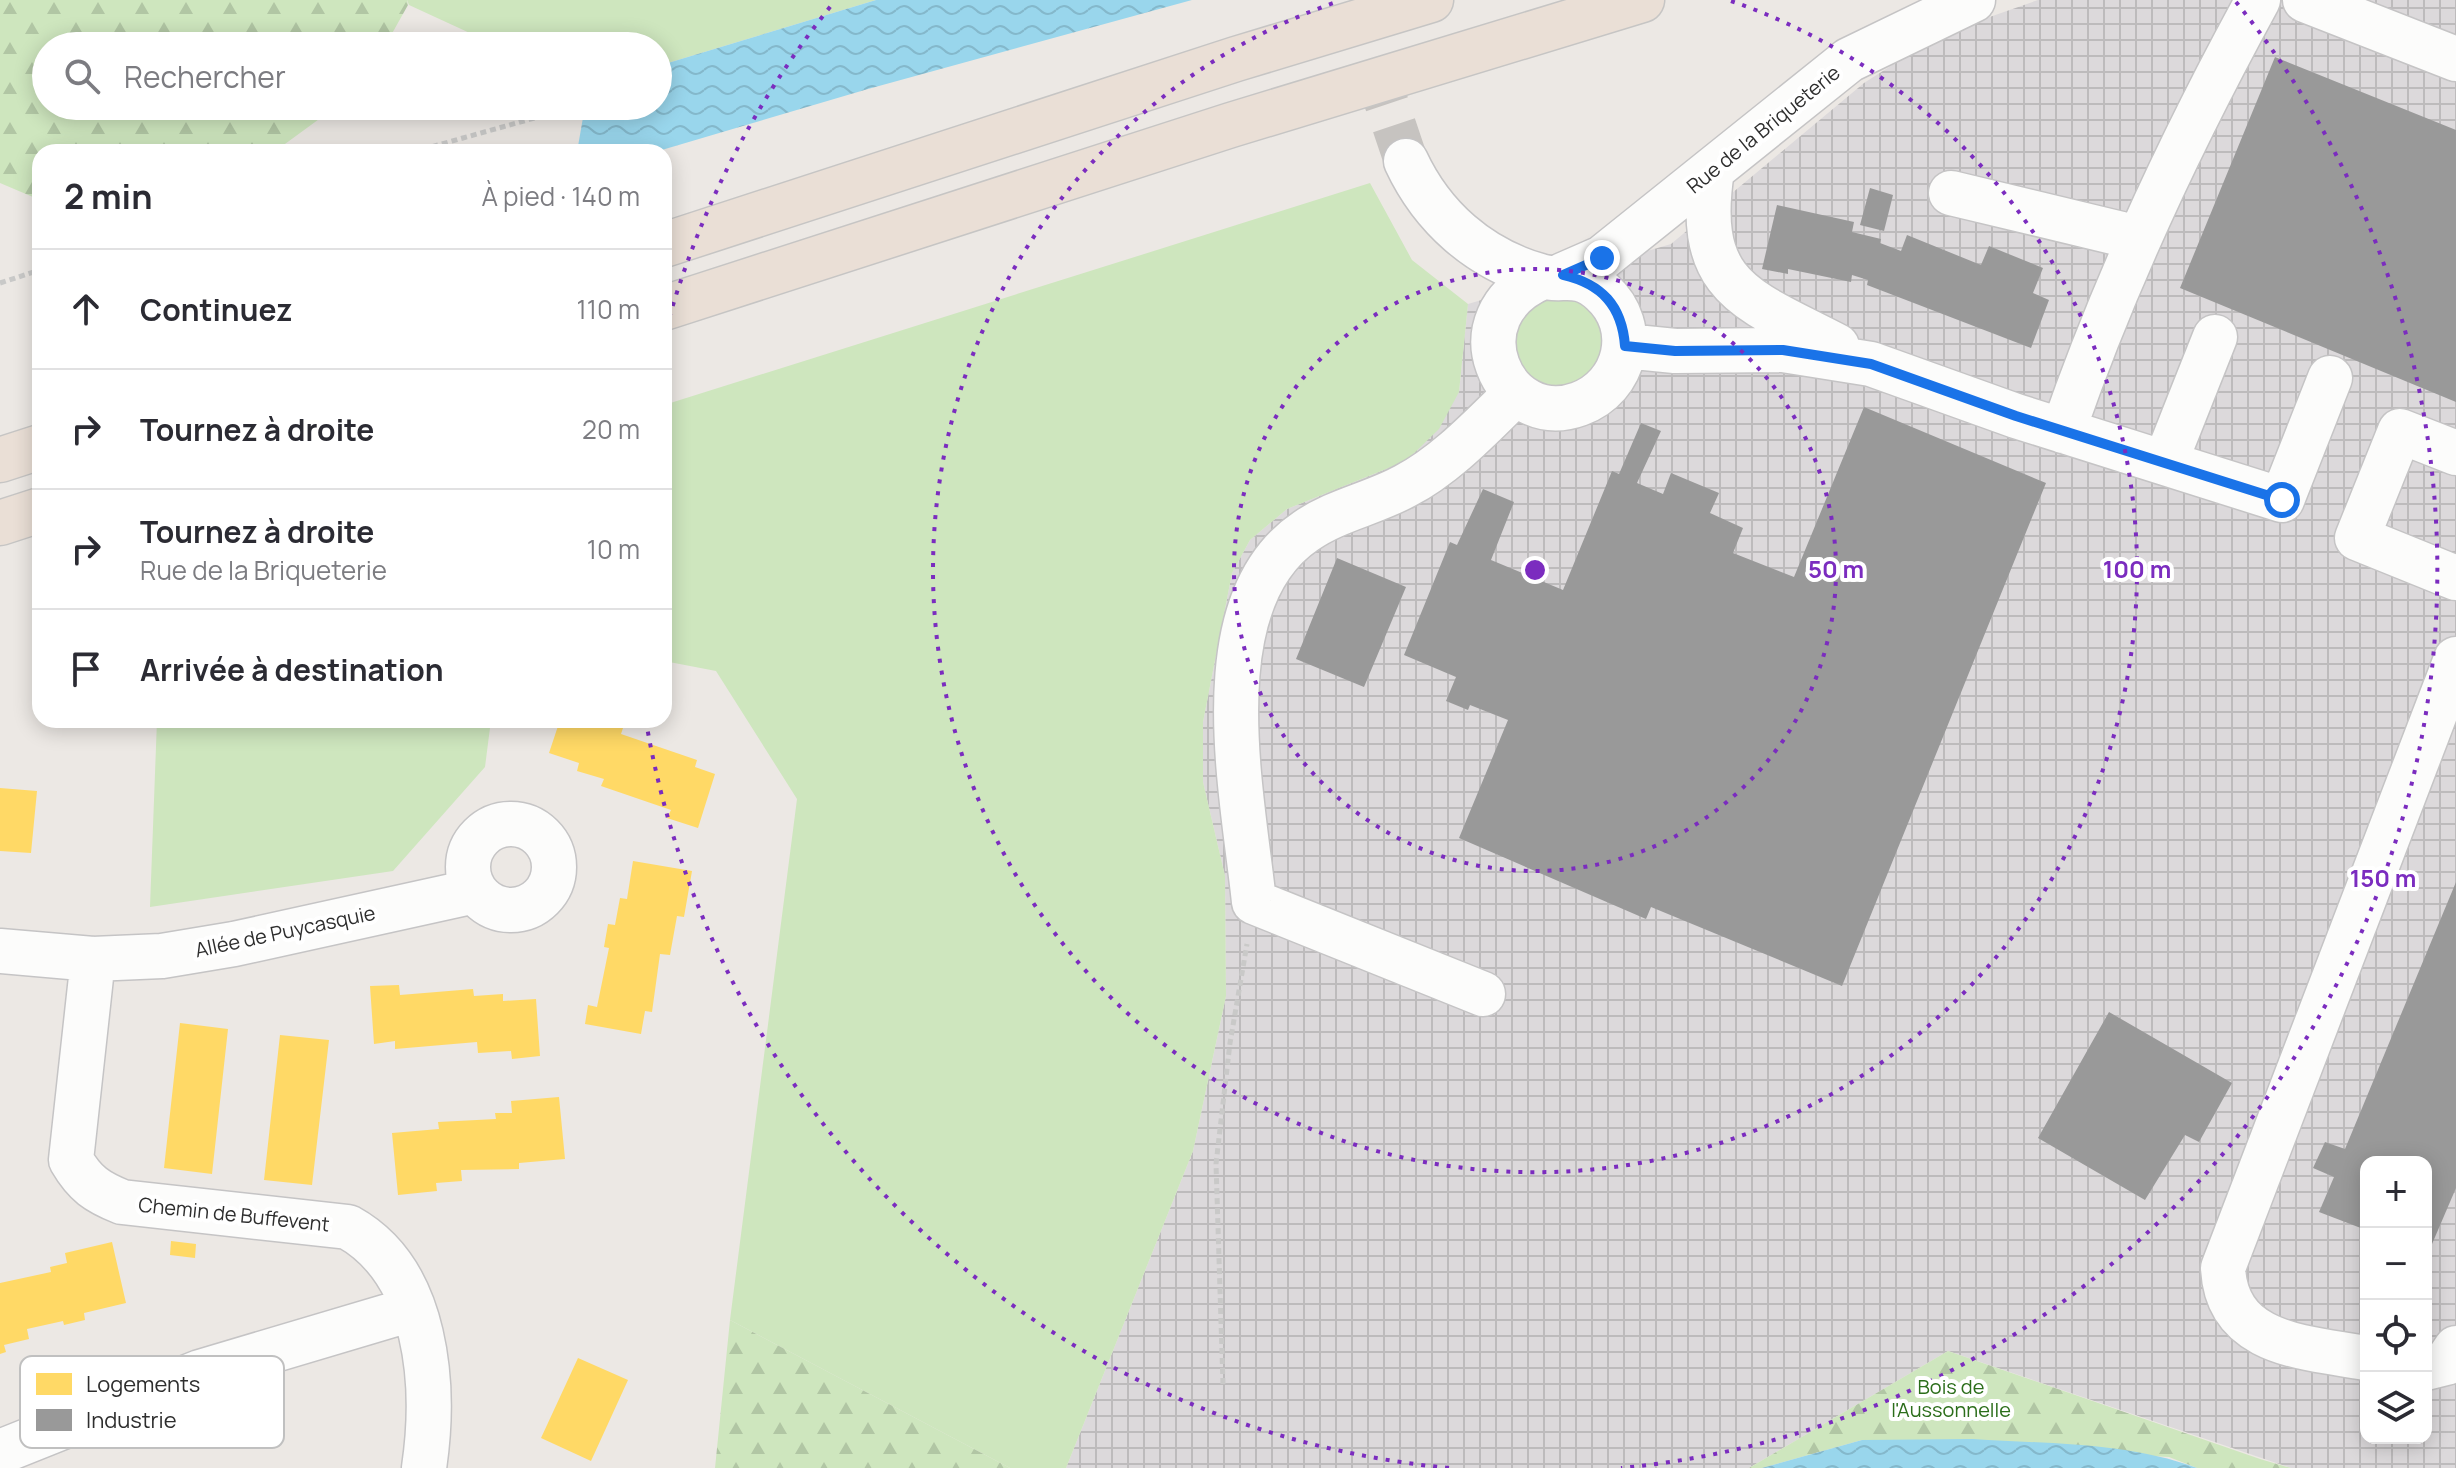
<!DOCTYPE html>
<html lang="fr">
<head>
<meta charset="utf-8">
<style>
	:root { --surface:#fff; --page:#f2f2f3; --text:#2b2b33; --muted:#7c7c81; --line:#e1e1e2 }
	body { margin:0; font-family:Manrope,sans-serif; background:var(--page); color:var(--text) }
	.controls { position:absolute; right:24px; bottom:24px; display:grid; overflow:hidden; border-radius:16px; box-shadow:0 4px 20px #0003 }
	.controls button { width:72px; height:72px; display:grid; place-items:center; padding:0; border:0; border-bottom:2px solid var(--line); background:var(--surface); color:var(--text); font:40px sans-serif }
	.stop { position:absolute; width:24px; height:24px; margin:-18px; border:6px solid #1a73e8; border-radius:50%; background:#fff }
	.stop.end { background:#1a73e8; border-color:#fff; box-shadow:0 2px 8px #0008 }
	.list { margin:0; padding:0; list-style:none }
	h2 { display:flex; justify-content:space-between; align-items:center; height:104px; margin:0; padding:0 32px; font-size:34px }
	h2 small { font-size:26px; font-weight:400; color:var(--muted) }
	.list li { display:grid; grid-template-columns:52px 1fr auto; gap:24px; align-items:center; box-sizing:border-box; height:120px; padding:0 32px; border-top:2px solid var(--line) }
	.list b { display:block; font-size:30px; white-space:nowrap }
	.list p { margin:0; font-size:26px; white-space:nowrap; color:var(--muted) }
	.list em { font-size:26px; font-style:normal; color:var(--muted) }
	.icon { flex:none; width:44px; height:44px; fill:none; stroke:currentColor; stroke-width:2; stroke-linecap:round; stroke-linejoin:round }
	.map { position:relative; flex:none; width:2456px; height:1468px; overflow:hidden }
	.search { position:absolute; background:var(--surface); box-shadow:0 4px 20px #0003; left:32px; top:32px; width:640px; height:88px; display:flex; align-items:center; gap:20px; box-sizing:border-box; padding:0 28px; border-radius:44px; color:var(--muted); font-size:30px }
	.panel { position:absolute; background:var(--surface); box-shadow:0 4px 20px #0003; left:32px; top:144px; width:640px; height:584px; border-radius:24px }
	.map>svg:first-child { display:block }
</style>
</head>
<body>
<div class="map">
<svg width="2456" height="1468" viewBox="0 0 2456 1468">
	<defs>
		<pattern id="industrial-grid" width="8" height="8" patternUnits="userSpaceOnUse" patternTransform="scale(2)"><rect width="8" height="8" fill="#dcd9db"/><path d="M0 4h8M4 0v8" fill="none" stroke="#bdbbbc"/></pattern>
		<pattern id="forest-firs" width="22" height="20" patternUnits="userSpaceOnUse" patternTransform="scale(2)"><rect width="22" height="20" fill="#cee6be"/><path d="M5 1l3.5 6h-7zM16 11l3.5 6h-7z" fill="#b1c6a4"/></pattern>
		<pattern id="water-waves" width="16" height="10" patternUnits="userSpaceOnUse" patternTransform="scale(2)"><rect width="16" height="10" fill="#99d6ec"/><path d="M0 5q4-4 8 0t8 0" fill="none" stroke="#84b8cb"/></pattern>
	</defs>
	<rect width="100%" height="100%" fill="#ece8e4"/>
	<path fill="url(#industrial-grid)" fill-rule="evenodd" d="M2038 0H2456V1468H2291L1948 1351 1749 1468H1066L1193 1151 1226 996 1225 876 1203 782V722L1232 573 1250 540 1287 509 1406 461 1459 392 1468 304 1671 244 1864 83 1941 34ZM2366 1162H2426V1438H2366Z"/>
	<path fill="#cee6be" d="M407 0H876L658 66V46H498L409 5Z
		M1370 183 1412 260 1468 304 1459 392 1439 429 1406 461 1287 509 1250 540 1232 573 1203 722V782L1225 876 1226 996 1193 1151 1066 1468H1010L730 1320 797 799 716 671 664 661V405Z
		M1548 296 1581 301 1603 325 1604 358C1575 395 1564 397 1522 375 1512 327 1503 324 1548 296Z
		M157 720H491L485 767 393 871 150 907Z"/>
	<path fill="url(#forest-firs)" d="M0 0H407L408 5 385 46H46V106H337L274 152H40V200L0 183Z
		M730 1320 1010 1468H715Z
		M1948 1351 2260 1459 2291 1468H2197L2169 1457 1862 1440 1762 1468H1749Z"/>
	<path fill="url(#water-waves)" d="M876 0H1192L868 89 655 152H577L585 106H658V66Z
		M1973 1439C2047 1444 2127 1442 2197 1468H1762L1862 1440Z"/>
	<path fill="#ffd966" d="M560 720H609L624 725 621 734 697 760 695 767 715 774 698 828 667 818 671 810 601 786 604 779 577 771 579 763 549 753Z
		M0 788 37 791 31 853 0 851Z
		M633 861 692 871 684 917 677 916 670 955 660 954 652 1012 645 1011 641 1034 585 1024 588 1005 597 1007 609 948 604 947 608 924 615 925 620 898 627 899Z
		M399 985 400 995 473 989 474 996 503 994V1001L536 999 540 1056 512 1059 511 1051 478 1053 477 1042 395 1049V1041L374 1044 370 986Z
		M180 1023 228 1029 212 1174 164 1168Z
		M280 1035 329 1040 312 1185 264 1180Z
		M559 1097 565 1159 519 1163V1169L461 1170 462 1181 436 1183 437 1191 398 1195 392 1133 439 1129 438 1122 496 1119 495 1113H512L511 1101Z
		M171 1241 196 1244 195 1258 170 1255Z
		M112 1242 126 1303 84 1313 85 1320 64 1325 63 1321 27 1329 29 1339 4 1345 6 1352 0 1354V1283L51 1272 50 1267 67 1263 65 1253Z
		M578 1358 628 1380 591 1461 541 1438Z"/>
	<path fill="#999" d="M2275 57 2456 130V402L2180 288Z
		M1870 188 1893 195 1884 231 1860 225Z
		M1777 205 1854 222 1852 232 1881 239 1880 243 1901 251 1907 235 1981 265 1989 246 2043 268 2033 293 2049 300 2031 348 1867 285 1868 280 1852 275 1851 282 1788 269V274L1762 269Z
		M1864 407 2046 483 1842 986 1651 907 1646 919 1459 838 1508 720 1470 705 1468 710 1446 701 1456 677 1404 655 1450 542 1457 545 1483 489 1514 502 1491 560 1563 590 1612 471 1619 474 1641 423 1661 431 1637 483 1663 494 1671 473 1719 493 1710 513 1743 528 1733 553 1794 577Z
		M1337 558 1406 587 1364 687 1296 659Z
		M2456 882V1188L2426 1258V1162H2366V1230L2319 1212 2334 1177 2313 1168 2325 1142 2345 1149Z
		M2109 1012 2232 1083 2199 1142 2185 1135 2145 1200 2038 1138Z"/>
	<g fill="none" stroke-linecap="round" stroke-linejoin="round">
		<path stroke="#c6c3c0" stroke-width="44" stroke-dasharray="44 22" stroke-linecap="butt" d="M1352 0 1406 161"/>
		<defs>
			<path id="minor" d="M2305 0 2456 59
				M1406 161C1432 217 1479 259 1540 276 1563 283 1577 269 1602 292 1641 327 1626 387 1579 404 1503 432 1450 315 1543 277
				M1712 170C1694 289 1747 299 1837 346
				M1951 193 2138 238
				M1563 275 1602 258 1849 60 1973 0
				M1625 346 1675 351 1783 350 1871 364 2016 416 2282 500 2330 378
				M2063 431C2115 281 2182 139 2258 0
				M2456 453 2400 431 2357 538 2456 578
				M2165 463 2215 337
				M468 867a43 43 0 1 1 86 0a43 43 0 1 1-86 0Z
				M0 951 93 959 162 956 234 944 475 891
				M93 959 71 1160C85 1184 97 1192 122 1202L348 1227C429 1272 436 1387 424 1468
				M1483 994 1254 902C1243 795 1200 602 1306 531 1336 510 1372 504 1405 486 1446 465 1483 425 1516 393
				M2366 1358C2305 1347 2227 1346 2223 1268L2456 659
				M2426 1368 2446 1363 2456 1348
				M0 1452 200 1372 412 1309"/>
			<path id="highway" d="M664 245 1236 59 1431 0
				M664 308 1231 125 1642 0
				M0 460 40 447
				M0 523 40 510"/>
		</defs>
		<use href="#minor" stroke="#c5c4c5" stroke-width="47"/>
		<use href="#highway" stroke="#c6c5c4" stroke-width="47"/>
		<path stroke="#c9c9c8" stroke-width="5" stroke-dasharray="6 4" stroke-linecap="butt" d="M413 152 538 117 576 112
			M0 283 40 270
			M1223 1384 1216 1164 1230 1043 1247 944"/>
		<use href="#minor" stroke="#fcfcfb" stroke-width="44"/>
		<use href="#highway" stroke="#eadfd6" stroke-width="44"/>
	</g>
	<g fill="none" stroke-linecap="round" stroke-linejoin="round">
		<path stroke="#1a73e8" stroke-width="10" d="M1602 258 1563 275C1602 284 1622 306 1625 346L1675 351 1783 350 1871 364 2016 416 2282 500"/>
	</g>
	<g fill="none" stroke="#7b2cbf" stroke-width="4" stroke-dasharray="4 8">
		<circle cx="1535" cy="570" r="301"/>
		<path d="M1731 1A602 602 0 1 1 1339 1"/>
		<path d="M1449 1468A902 902 0 0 1 647 727M666 329A902 902 0 0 1 834 2M2236 2A902 902 0 0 1 1621 1468"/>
	</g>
	<g text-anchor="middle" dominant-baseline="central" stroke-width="8" stroke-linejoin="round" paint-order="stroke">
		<g font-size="20" fill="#2e2e2e" stroke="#fff">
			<text transform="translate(1763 129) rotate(-39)">Rue de la Briqueterie</text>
			<text transform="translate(285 931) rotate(-12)">Allée de Puycasquie</text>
			<text transform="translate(234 1214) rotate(6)">Chemin de Buffevent</text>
		</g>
		<g font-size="20" fill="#2c6e1b" stroke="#fff">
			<text x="1951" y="1386">Bois de<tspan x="1951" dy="23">l'Aussonnelle</tspan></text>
		</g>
	</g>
	<rect x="20" y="1356" width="264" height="92" rx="12" fill="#fff" stroke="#c0c0c0" stroke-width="2"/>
	<rect x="36" y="1373" width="36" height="22" fill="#ffd966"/>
	<rect x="36" y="1409" width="36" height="22" fill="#999"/>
	<g font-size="22" fill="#2e2e2e">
		<text x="86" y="1392">Logements</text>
		<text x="86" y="1428">Industrie</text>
	</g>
	<circle cx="1535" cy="570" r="12" fill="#7b2cbf" stroke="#fff" stroke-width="4"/>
	<g font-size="24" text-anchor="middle" font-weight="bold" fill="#7b2cbf" stroke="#fff" stroke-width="8" stroke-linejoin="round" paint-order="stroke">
		<text x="1836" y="578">50 m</text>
		<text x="2137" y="578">100 m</text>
		<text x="2383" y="887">150 m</text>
	</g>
</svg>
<div class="controls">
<button>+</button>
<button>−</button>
<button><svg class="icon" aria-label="locate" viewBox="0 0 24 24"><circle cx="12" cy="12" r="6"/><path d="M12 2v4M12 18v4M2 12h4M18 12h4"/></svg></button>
<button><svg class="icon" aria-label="layers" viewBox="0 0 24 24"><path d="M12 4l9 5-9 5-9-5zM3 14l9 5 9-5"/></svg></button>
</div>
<div class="stop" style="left:2282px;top:500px"></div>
<div class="stop end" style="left:1602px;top:258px"></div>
<div class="search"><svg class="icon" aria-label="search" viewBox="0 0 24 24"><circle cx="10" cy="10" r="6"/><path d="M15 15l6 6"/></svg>Rechercher</div>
<section class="panel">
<h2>2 min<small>À pied · 140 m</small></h2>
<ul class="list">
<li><svg class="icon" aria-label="ahead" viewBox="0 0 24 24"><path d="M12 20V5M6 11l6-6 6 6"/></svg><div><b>Continuez</b></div><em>110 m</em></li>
<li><svg class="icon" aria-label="right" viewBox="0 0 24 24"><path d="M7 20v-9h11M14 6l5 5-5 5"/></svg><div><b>Tournez à droite</b></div><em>20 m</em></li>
<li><svg class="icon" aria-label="right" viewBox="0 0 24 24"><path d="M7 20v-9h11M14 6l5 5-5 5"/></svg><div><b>Tournez à droite</b><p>Rue de la Briqueterie</p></div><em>10 m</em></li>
<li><svg class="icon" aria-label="arrive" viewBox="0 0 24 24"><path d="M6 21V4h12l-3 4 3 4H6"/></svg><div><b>Arrivée à destination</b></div></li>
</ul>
</section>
</div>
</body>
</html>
